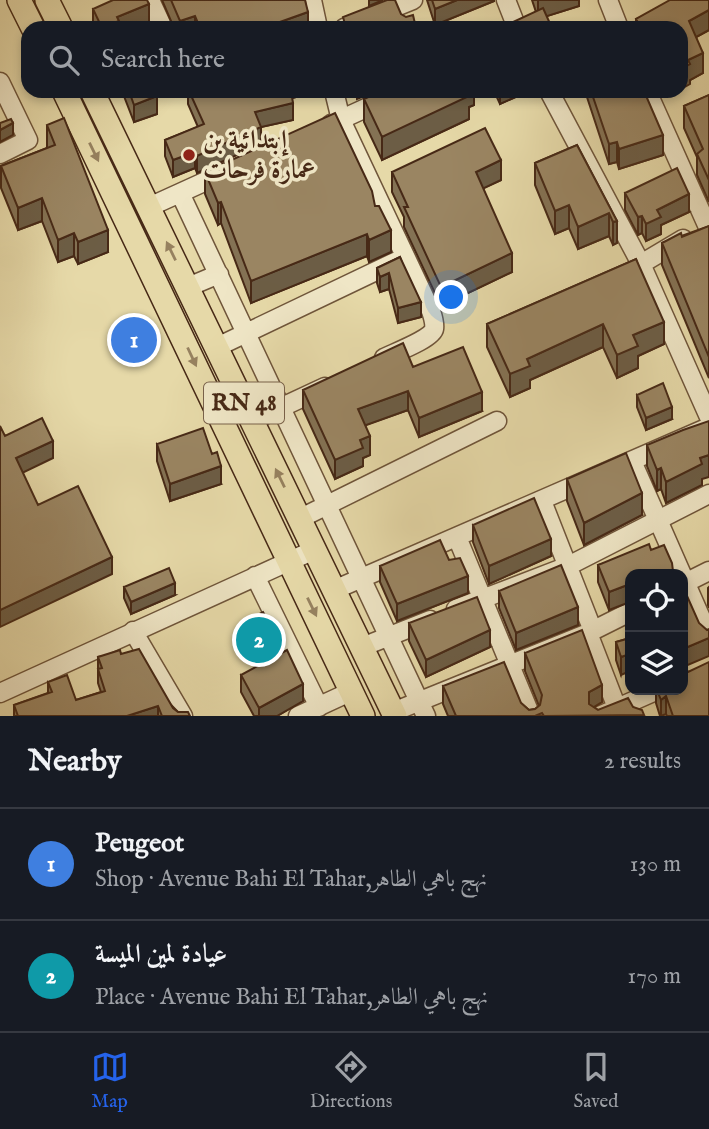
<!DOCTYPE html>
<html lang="en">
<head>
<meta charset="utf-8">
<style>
	:root { --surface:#171b24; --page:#20242c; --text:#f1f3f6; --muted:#9ea1a6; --line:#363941; --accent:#2563eb }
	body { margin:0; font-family:"IM FELL English",Amiri,serif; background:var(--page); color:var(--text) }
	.controls { position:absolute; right:21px; bottom:21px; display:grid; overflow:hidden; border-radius:14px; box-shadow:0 4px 10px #0003 }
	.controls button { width:63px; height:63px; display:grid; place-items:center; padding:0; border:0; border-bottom:2px solid var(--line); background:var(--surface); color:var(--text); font:35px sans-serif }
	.you { position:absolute; left:452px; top:298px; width:24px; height:24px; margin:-18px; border:5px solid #fff; border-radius:50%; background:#1a73e8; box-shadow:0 0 0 10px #1a73e833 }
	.badge { display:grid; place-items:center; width:46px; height:46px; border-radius:50%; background:var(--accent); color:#fff; font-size:23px; font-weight:700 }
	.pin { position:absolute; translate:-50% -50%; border:4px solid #fff; box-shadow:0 2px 7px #0006 }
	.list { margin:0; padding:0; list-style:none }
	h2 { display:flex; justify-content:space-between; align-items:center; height:91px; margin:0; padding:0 28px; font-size:30px }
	h2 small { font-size:23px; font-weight:400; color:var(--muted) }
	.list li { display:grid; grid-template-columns:46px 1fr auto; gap:21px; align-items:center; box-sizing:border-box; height:112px; padding:0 28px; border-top:2px solid var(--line) }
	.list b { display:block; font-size:26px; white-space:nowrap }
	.list p { margin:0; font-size:23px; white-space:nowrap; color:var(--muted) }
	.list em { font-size:23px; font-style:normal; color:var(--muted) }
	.icon { flex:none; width:38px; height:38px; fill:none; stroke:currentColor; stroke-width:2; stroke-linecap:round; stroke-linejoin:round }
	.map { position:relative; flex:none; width:709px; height:716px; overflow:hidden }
	.search { position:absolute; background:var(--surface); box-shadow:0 4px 10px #0003; left:21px; right:21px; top:21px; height:77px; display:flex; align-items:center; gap:18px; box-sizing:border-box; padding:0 24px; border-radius:21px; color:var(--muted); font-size:26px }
	.sheet { height:315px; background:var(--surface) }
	nav { display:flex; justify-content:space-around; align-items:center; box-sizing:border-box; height:98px; border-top:2px solid var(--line); background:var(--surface); font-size:19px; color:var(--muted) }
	nav a { display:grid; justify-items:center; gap:4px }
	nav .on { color:var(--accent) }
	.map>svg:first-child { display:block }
</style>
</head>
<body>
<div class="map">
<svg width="709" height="716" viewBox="0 0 709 716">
	<rect width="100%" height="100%" fill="#e6d9a8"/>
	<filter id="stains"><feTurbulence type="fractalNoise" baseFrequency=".00286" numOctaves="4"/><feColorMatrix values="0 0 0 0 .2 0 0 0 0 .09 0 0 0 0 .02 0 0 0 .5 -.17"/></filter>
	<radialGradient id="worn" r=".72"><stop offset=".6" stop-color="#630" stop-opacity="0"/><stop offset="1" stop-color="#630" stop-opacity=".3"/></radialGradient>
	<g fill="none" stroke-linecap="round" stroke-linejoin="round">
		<defs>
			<path id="minor" d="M150 0 163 28
				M312 0 318 28
				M506 0 517 28
				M608 0 619 28
				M344 28 413 0
				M0 82 28 140 0 154
				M334 91 341 120 431 311C433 317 435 324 434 329 433 338 394 353 384 358
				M549 91 641 264 709 417
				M647 91 707 225
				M331 124 403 91
				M180 193 426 716
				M149 207 226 172
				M641 264 683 239
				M188 287 219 274
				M217 347 397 261
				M252 421 325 387
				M632 461 709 636
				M542 501 593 631
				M299 519 497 421
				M457 537 531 716
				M255 576 319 707
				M683 584 709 571
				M334 590 709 427
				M456 609 568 566 709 494
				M133 631 183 716
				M588 633 617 708
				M362 647 430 620
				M0 693 314 550
				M393 712 588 633 630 612
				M298 716 352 691
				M599 716 658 690"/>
			<path id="major" d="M19 0 33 28
				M47 0 61 28
				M64 91 363 716
				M92 91 395 716"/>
		</defs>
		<use href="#minor" stroke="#6f553a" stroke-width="21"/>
		<use href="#major" stroke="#472916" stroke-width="26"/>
		<use href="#minor" stroke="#efe6c6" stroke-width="18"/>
		<use href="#major" stroke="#e6d9a8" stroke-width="23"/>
	</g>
	<path fill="#847254" stroke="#472916" stroke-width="2" d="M162 0H305L308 28H174Z
		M427 0H494V1L435 25Z
		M532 0H579V6L547 16 536 12Z
		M709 0V30L696 37 703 73 690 80V84L681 28H636V19Z
		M93 9 149 25 141 28H93Z
		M122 91H155L157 114 134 122Z
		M182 91H300V96L292 98 293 120 261 127V144L197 173 195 168 173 177 165 156V140L198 127 188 104V93L184 95Z
		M474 91V105L469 107V119L382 160 364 122V99Z
		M494 91H529L500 104Z
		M585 91H644L663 155 619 169 617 162 609 164Z
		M709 95V202L697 175V157L684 128V106Z
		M47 125 108 252 78 264 74 256 58 262 42 221 18 230 1 188V166L47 148Z
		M577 145 617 221V243L613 245 609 236 578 249 569 228 555 234 535 185V163Z
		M205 172 375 206 391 252 369 262 367 256 251 303 221 223 218 225 205 194Z
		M392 172 501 180 483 188 512 272 441 306 404 227V217L392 192Z
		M625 193 689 212 661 225V234L646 241 642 233 638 235 625 210Z
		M709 226V378L662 265V243Z
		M400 257 421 317 398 323 389 289 380 292 377 283V268Z
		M636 259 664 344 638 356V368L617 378 603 347 530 380V388L510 397 487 347V324Z
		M413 367 482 411 419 437 408 410 365 425 370 455 363 458V466L335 479 303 409V390Z
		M637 395 672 419 646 430 637 407Z
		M157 444 221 484 170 501 157 461Z
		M647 445 702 479V485L666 503 661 489 657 491 647 466Z
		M567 479 642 515 584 545 567 501Z
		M473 525 551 556 489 584 473 542Z
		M651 550 673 571 630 574 609 610 598 582V565Z
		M449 560 468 593 397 621 380 582V566Z
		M124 587 175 595 131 614 124 598Z
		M709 587V608L708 605V588Z
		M499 591 578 625 516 650 499 608Z
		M243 623 275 645 255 656 243 635Z
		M409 623 490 647 426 677 409 641Z
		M630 638 621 675 616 660V642Z
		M525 653 602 702 594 707 598 710 633 707 644 716H448L443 704V686L521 703 529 710 535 709 539 706 525 671Z
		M121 654 178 712 190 716H14V705L48 693V682L76 700 101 692 98 683V657Z
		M688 672 709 716H667L666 714 660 716 656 703V690H683Z
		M241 675 303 701 277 716H254L241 692Z"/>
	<path fill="#6c5d45" stroke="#472916" stroke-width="2" d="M369 0H383L369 6Z
		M457 0H494V1L435 25V9Z
		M538 0H579V6L538 19Z
		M149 4V25L141 28H104L117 17Z
		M709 10V30L689 41V21Z
		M308 12V28H263Z
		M195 16V28H180V21Z
		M703 53V73L690 80V84L681 89V69L688 60Z
		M289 91H300V96L289 99Z
		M357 91H376L357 99Z
		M464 91H474V105L469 107V119L382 160V137Z
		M500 91H529L500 104Z
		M157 96V114L134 122V105Z
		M293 103V120L261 127V144L197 173V156L255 112Z
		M13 123V135L0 142V130Z
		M663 135V155L619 169V149Z
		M617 142V162L609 164V144Z
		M195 152V168L173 177V160Z
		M501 160V180L476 192V172Z
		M689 194V212L661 225V234L646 241V224L657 210Z
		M42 198V221L18 230V208Z
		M221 202V223L218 225V203Z
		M569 205V228L555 234V211Z
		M609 213V236L578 249V227Z
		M642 216V233L638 235V217Z
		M617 221V243L613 245V222Z
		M108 230V252L78 264V242Z
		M391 230V252L369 262V240Z
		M74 233V256L58 262V240Z
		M367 234V256L251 303V281Z
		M512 253V272L441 306V287Z
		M389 273V289L380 292V277Z
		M421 302V317L398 323V308Z
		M664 322V344L638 356V368L617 378V355L633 335Z
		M603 324V347L530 380V388L510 397V374L527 359Z
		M408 391V410L358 428V409Z
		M482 392V411L419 437V418Z
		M672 407V419L646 430V418Z
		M370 436V455L363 458V466L335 479V460L360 440Z
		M53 441V458L16 476V458Z
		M709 455V477L702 479V485L666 503V482L700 458Z
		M221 466V484L170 501V484Z
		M661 468V489L657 491V470Z
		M642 493V515L584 545V523Z
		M551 539V556L489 584V566Z
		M112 557V574L0 627V610Z
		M468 576V593L397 621V604Z
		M175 583V595L131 614V602Z
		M630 584V602L609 610V592Z
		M578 607V625L516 650V633Z
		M490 630V647L426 677V660Z
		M275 633V645L255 656V644Z
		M709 638V656L683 667V649Z
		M630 654V671L621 675V657Z
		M303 684V701L277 716H259V708Z
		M602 685V702L589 710V716V692Z
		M666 696V714L661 716V700Z
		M158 706V716H127Z"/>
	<path fill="#9a8562" stroke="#472916" stroke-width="2" d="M113 0H147L149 4 117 17 119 21 102 28 93 9Z
		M171 0H305L308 12 263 28H200L195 16 180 21Z
		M387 0H395L401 14 406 17 413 15 416 28H346L343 17Z
		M432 0H457L435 9Z
		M670 0H709V10L689 21 703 53 688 60 690 64 681 69V28H641L636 19Z
		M543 8 552 28H500Z
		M129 91H155L157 96 134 105Z
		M189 91H291L293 103 255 112 261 127 197 156 195 152 173 160 165 140 204 124Z
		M381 91H467L469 96 382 137 364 99Z
		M591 91H644L663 135 619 149 617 142 609 144Z
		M709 95V180L697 154 703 149 684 106Z
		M335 113 372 191 375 206H379L391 230 369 240 367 234 251 281 221 202 218 203 205 172Z
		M64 118 108 230 78 242 74 233 58 240 42 198 18 208 1 166 55 145 47 125Z
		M11 119 13 123 0 130V123Z
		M485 128 501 160 476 172 512 253 441 287 404 207H408L392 172Z
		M577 145 617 221 613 222 609 213 578 227 569 205 555 211 535 163Z
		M677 168 689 194 657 210 661 217 646 224 642 216 638 217 625 193Z
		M709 226V357L662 243 681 233 682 237Z
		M400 257 421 302 398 308 389 273 380 277 377 268Z
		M636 259 664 322 633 335 638 346 617 355 603 324 527 359 530 366 510 374 487 324Z
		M403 343 413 367 463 347 482 392 419 418 408 391 358 409 370 436 360 440 363 448 335 460 303 390Z
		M663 383 672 407 646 418 637 395Z
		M42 418 53 441 16 458 38 505 78 486 112 557 0 610V426L5 436Z
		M709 421V455L700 458 702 464 666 482 661 468 657 470 647 445 683 430Z
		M203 428 212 454 217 452 221 466 170 484 157 444Z
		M626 453 642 493 584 523 567 479Z
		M534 498 551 539 489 566 473 525Z
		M440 540 449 560 460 558 468 576 397 604 380 566Z
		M649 544 651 550 664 545 672 563 673 571 676 574H630V584L609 592 598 565Z
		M561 565 578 607 516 633 499 591Z
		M169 568 175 583 131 602 124 587Z
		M683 587 699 623 707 630 709 629V638L683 649Z
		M477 597 490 630 426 660 409 623Z
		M263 612 275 633 255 644 243 623Z
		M582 630 602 685 589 692V704L598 710 628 698 633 707 642 710 644 715 544 716 542 713 535 716H456L443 686 504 662 521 703 529 710 535 709 540 705 542 695 525 653Z
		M630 638V654L621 657 616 642Z
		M139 649 173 708 178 712H188L190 716H162L158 706 127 716H18L14 705 52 692 48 682 67 675 76 700 105 691 98 669 102 668 98 657 120 650 121 654Z
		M287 650 303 684 259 708 241 675Z
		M709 662V716H673L666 696 661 700 657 690H683V673L688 672Z"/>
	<defs><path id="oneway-solid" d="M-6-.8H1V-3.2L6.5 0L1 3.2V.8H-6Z" transform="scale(1.75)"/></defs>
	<g fill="#96815f">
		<use href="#oneway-solid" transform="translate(94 152) rotate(64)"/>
		<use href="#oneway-solid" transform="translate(171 251) rotate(-116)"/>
		<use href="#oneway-solid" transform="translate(192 357) rotate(65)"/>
		<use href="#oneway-solid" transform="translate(280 478) rotate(-116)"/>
		<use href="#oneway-solid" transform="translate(312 607) rotate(64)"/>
	</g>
	<circle fill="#8f2418" stroke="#efe6c6" stroke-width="2.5" cx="189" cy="155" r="7"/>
	<g text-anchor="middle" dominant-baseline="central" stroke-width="7" stroke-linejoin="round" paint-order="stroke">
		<rect fill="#efe6c6" stroke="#79624b" stroke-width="2" x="204" y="382.5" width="80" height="41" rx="5"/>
		<g font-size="24" font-weight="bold" fill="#472916">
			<text x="244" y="403">RN 48</text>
		</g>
		<g font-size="26" font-weight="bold" fill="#472916" stroke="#efe6c6" text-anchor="start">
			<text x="203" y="140">إبتدائية بن<tspan x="203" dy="30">عمارة فرحات</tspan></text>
		</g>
	</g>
	<rect width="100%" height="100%" filter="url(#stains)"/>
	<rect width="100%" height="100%" fill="url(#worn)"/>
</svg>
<div class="controls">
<button><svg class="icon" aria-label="locate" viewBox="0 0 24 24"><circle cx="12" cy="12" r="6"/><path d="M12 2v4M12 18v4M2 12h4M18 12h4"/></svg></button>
<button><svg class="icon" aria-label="layers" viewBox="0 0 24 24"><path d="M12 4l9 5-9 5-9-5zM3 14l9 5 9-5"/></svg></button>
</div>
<div class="you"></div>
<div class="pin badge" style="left:134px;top:340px;background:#3f7fe0">1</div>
<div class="pin badge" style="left:259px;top:640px;background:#0f9aa8">2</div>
<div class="search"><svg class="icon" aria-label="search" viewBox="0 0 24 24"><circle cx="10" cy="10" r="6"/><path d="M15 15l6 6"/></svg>Search here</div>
</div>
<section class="sheet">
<h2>Nearby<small>2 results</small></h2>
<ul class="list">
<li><span class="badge" style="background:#3f7fe0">1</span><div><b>Peugeot</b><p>Shop · Avenue Bahi El Tahar,نهج باهي الطاهر</p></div><em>130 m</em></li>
<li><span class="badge" style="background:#0f9aa8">2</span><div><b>عيادة لمين الميسة</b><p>Place · Avenue Bahi El Tahar,نهج باهي الطاهر</p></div><em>170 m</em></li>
</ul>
</section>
<nav>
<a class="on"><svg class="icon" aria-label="map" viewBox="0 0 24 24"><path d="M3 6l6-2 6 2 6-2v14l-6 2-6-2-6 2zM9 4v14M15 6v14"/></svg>Map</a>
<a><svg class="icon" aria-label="directions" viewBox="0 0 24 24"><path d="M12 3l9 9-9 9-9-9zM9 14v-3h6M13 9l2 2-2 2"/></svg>Directions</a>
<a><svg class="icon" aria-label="saved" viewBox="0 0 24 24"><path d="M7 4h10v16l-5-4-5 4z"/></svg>Saved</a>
</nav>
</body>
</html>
